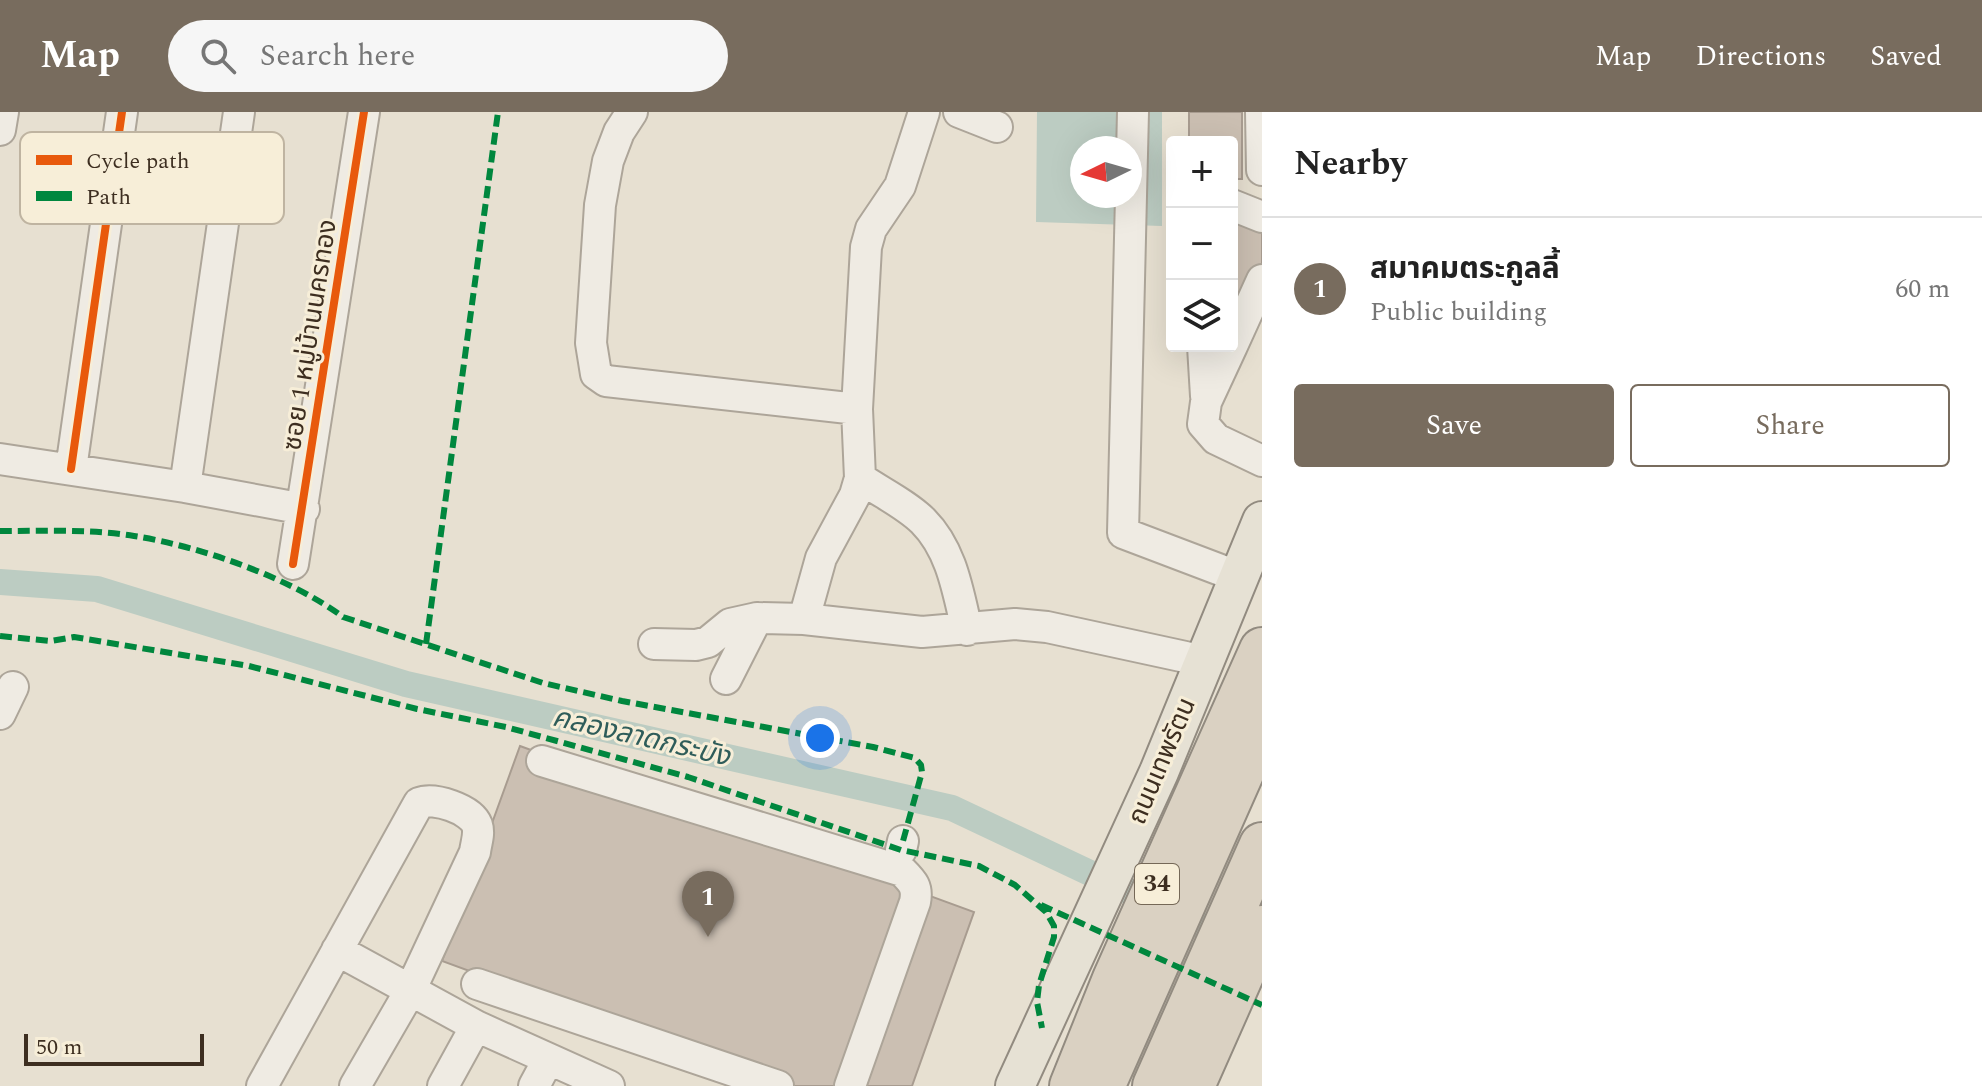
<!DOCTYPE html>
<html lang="en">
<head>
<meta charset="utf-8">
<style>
	:root { --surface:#fff; --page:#f6f6f6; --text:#222; --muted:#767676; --line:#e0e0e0; --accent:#786c5e }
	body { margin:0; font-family:Spectral,"Noto Sans Thai",serif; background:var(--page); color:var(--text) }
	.controls { position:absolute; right:24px; top:24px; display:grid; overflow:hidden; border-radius:8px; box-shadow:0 8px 32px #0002 }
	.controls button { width:72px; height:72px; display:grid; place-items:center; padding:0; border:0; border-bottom:2px solid var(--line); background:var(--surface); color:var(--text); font:40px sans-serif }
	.compass { position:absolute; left:1070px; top:24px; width:72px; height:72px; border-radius:50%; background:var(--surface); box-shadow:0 8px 32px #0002; rotate:265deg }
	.scale { position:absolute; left:24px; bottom:20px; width:180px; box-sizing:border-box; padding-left:8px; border:4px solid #3d2e20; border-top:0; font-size:22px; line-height:28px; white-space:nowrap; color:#3d2e20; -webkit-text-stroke:6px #f7eed8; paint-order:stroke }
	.you { position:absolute; left:820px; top:626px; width:28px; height:28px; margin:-20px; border:6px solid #fff; border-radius:50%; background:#1a73e8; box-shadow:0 0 0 12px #1a73e833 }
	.badge { display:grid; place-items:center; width:52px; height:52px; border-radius:50%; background:var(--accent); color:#fff; font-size:26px; font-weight:700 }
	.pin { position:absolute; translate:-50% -66px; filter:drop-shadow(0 2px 4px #0008) }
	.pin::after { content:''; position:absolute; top:42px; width:28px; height:24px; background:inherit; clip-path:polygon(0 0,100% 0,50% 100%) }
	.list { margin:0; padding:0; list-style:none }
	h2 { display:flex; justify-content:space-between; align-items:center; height:104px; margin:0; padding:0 32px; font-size:34px }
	h2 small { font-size:26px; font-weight:400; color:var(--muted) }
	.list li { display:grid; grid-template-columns:52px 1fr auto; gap:24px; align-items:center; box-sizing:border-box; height:144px; padding:0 32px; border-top:2px solid var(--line) }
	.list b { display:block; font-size:30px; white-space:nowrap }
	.list p { margin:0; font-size:26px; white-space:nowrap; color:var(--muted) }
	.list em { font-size:26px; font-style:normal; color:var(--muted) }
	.actions { display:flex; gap:16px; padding:24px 32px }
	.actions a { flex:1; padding:18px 0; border:2px solid var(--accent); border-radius:8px; text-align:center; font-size:28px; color:var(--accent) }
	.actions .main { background:var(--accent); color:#fff }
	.icon { flex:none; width:44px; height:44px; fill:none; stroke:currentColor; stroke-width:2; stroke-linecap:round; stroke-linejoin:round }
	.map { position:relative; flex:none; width:1262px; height:974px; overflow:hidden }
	header { display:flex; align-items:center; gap:48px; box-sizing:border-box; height:112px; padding:0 40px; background:var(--accent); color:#fff }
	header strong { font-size:38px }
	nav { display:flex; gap:44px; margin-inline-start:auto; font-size:28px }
	.search { width:560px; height:72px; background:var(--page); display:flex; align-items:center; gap:20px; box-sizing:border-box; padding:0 28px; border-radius:44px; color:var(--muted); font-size:30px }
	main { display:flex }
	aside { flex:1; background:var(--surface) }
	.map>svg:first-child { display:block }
</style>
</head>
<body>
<header>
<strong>Map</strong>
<div class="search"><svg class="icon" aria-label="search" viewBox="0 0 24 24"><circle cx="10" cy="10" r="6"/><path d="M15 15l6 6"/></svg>Search here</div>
<nav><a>Map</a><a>Directions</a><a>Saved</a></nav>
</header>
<main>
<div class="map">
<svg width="1262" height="974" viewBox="0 0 1262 974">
	<rect width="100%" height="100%" fill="#e7e0d1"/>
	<path fill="#bcccc2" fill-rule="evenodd" d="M1037 0H1162V114L1036 110ZM1082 36H1130V84H1082Z"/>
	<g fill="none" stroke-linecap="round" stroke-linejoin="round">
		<path stroke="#bcccc2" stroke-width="26" d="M0 470 97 477 406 572 952 696 1234 829"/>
	</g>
	<path fill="#cbbfb2" stroke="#a89c90" stroke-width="2" d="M1189 0H1242V67H1232V30H1189Z
		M1232 106 1262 119V151L1232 215Z
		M520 634 974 800 912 974H783L442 849Z"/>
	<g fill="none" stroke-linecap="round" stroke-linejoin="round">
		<defs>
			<path id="minor" d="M632 0 619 20 608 49 600 93 591 231 596 262 606 269 857 297
				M959 0 997 15
				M1133 0 1123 421 1239 465
				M1261 0 1262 58
				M0 18 3 0
				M1232 93 1262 105
				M1203 234 1206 284
				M1232 234 1206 290 1203 312 1216 327 1262 349
				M1232 234 1262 168
				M0 347 185 375 304 397
				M71 357 122 0
				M860 366C880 380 906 392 923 409 952 438 958 480 967 518
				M185 375 239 0
				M293 452 364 0
				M804 507 821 446 855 383 860 366 857 297 866 135 871 117 900 74 924 0
				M654 532 696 533 708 530 730 512 757 506 804 507 922 520 1015 512 1047 515 1204 549
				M726 567 757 506
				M0 602 13 575
				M542 649 902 759C913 770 918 775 915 790L850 974
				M901 738 903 729
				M337 838 476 914 609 974
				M477 872 778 974
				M262 974 415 698 419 691C434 685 471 697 477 713 480 722 476 731 475 740L410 879 355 974
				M443 974 476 914
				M534 974 548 948"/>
			<path id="major" d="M1015 974 1159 660 1262 409"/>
			<path id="highway" d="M1105 968 1262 614
				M1072 974 1115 867 1262 538
				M1155 974 1262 733
				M1192 974 1262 816"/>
		</defs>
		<use href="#minor" stroke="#ada599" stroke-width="34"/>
		<use href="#major" stroke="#928b80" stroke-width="42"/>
		<use href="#highway" stroke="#928b80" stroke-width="48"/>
		<use href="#minor" stroke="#efebe3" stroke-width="30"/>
		<use href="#major" stroke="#e6e1d4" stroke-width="38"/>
		<use href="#highway" stroke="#dad1c2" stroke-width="44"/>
		<path stroke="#00873e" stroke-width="6" stroke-dasharray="12 6" stroke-linecap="butt" d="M0 419C44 419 91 417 134 424 199 434 291 466 343 505L543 571 622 589 873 635 915 646 921 653 922 660 903 729
			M0 524 51 529 74 525 249 554 417 597 506 615 688 665 901 738 979 754 1015 773 1046 800 1054 814V825L1039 873 1037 890 1042 916
			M426 532 498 0
			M1041 793 1262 893"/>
		<defs>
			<path id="cycleway" d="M71 357 122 0
				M293 452 364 0"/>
		</defs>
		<use href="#cycleway" stroke="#f7eed8" stroke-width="13"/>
		<use href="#cycleway" stroke="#e8590c" stroke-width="8"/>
	</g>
	<g text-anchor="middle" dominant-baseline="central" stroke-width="6" stroke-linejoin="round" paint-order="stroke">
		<rect fill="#f7eed8" stroke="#756857" stroke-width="2" x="1135" y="752" width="44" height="40" rx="6"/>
		<g font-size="24" font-weight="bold" fill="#3d2e20">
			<text x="1157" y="772">34</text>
		</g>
		<g font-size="26" fill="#3d2e20" stroke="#f7eed8">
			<text transform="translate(310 223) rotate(-81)">ซอย 1 หมู่บ้านนครทอง</text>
			<text transform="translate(1162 649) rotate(-67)">ถนนเทพรัตน</text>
		</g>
		<g font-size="28" font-style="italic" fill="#2f5d5a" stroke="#f7eed8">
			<text transform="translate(641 625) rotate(13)">คลองลาดกระบัง</text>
		</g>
	</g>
	<rect x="20" y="20" width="264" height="92" rx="12" fill="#f7eed8" stroke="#bfb4a1" stroke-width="2"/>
	<rect x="36" y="43" width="36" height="10" fill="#e8590c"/>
	<rect x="36" y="79" width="36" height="10" fill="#00873e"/>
	<g font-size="22" fill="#3d2e20">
		<text x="86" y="56">Cycle path</text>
		<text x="86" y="92">Path</text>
	</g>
</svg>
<div class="controls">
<button>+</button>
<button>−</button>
<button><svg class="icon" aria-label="layers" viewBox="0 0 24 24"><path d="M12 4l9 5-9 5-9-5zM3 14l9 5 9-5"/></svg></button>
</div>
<svg class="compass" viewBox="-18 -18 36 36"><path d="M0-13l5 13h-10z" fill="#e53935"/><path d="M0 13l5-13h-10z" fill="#767676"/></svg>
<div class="scale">50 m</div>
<div class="you"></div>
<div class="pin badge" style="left:708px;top:825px">1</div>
</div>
<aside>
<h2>Nearby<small></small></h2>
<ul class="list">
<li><span class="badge">1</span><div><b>สมาคมตระกูลลี้</b><p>Public building</p></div><em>60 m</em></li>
</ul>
<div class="actions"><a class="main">Save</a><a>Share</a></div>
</aside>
</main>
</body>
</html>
